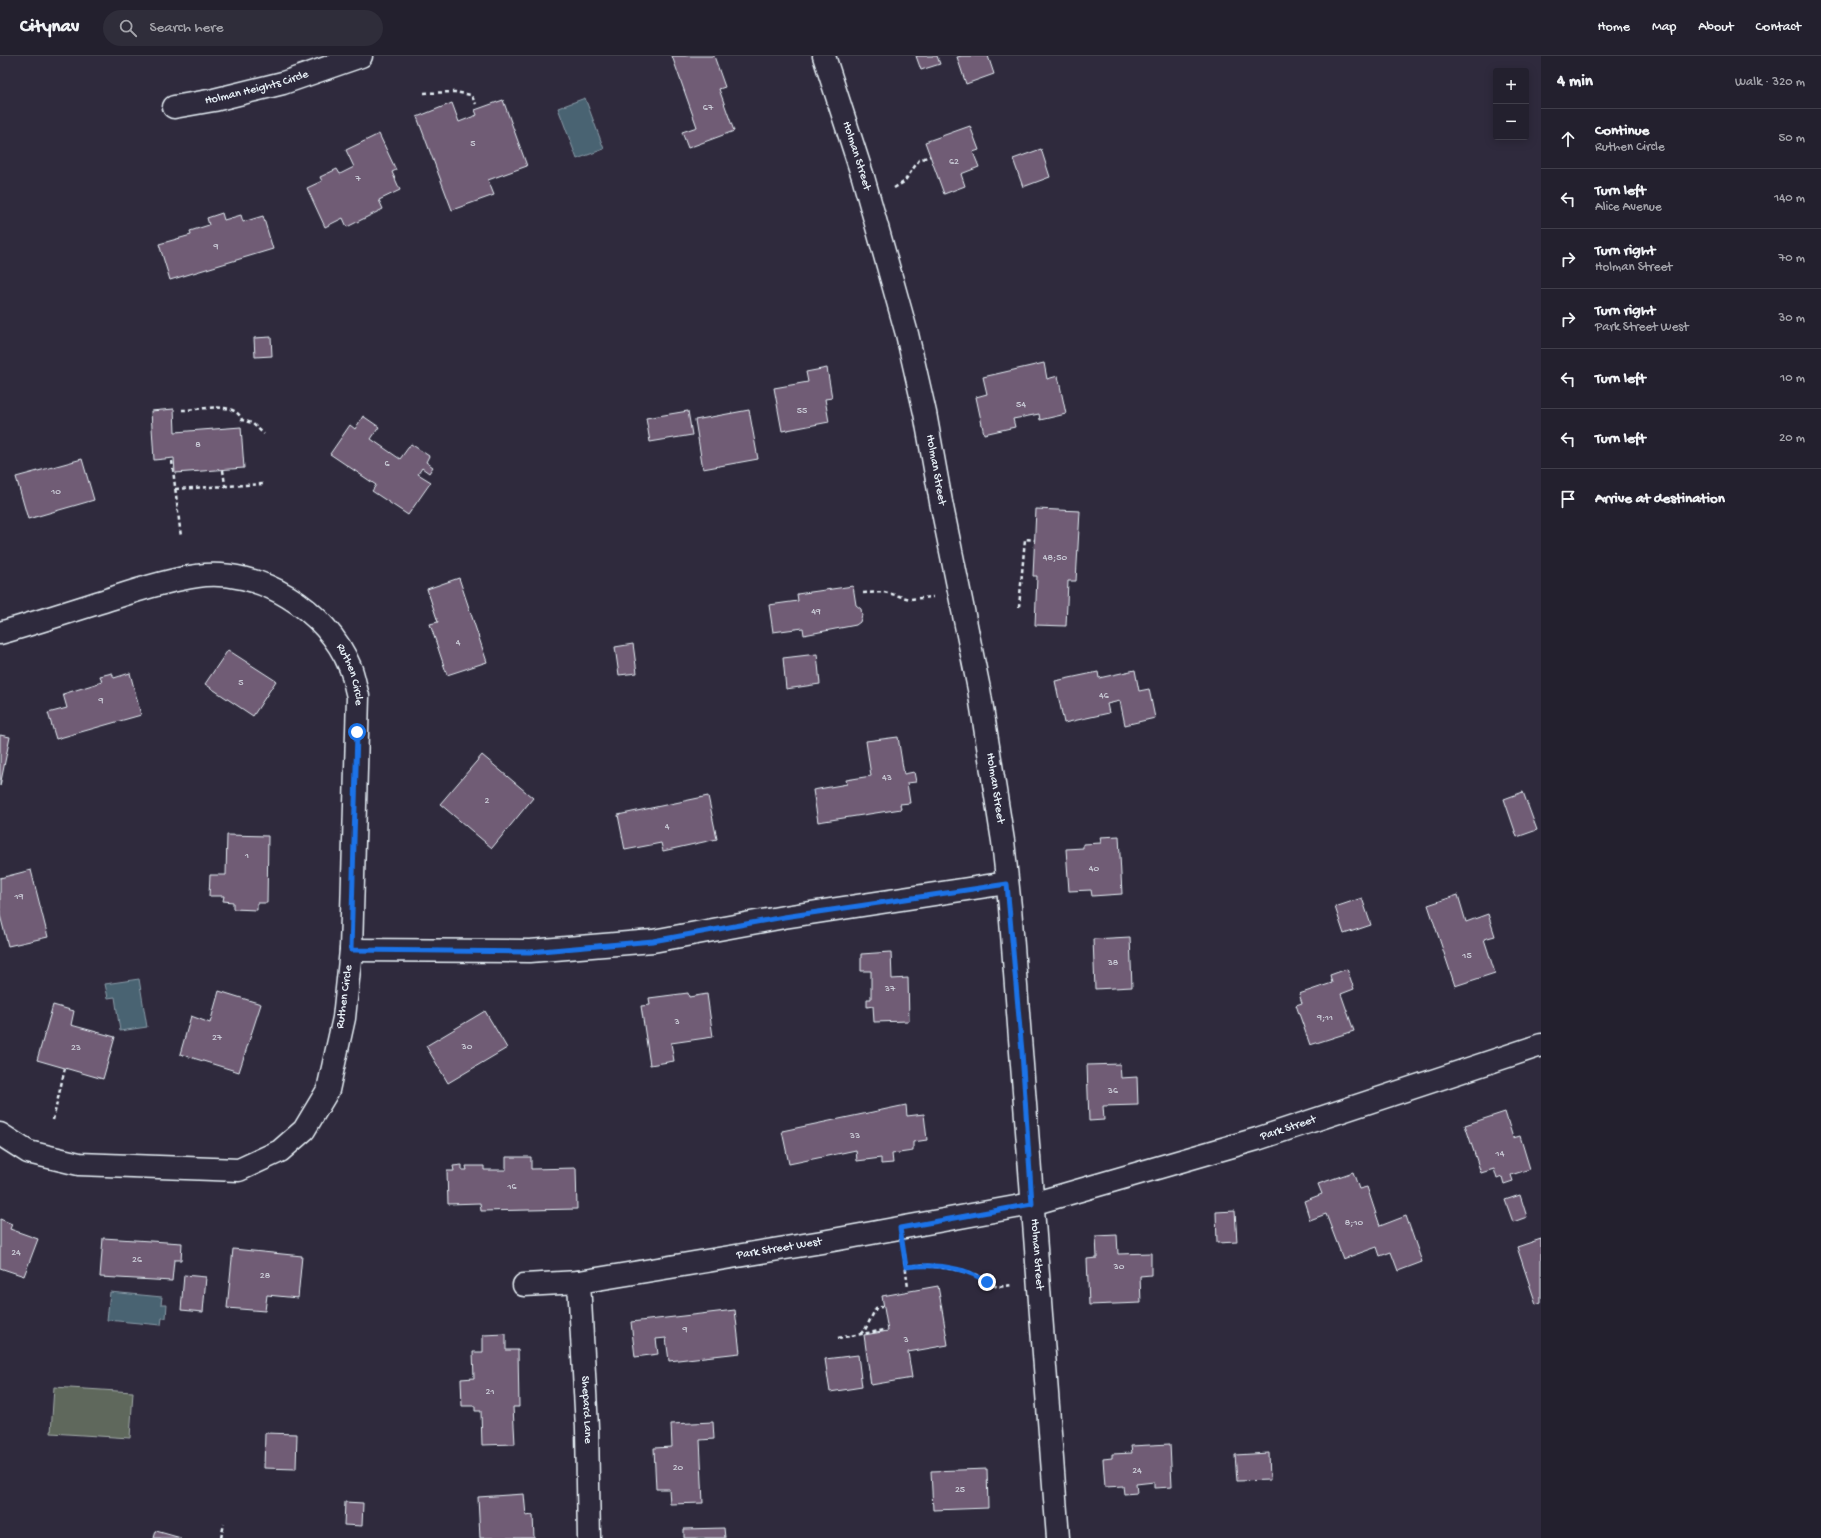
<!DOCTYPE html>
<html lang="en">
<head>
<meta charset="utf-8">
<style>
	:root { --surface:#23202e; --page:#2f2d3a; --text:#f1f3f6; --muted:#a3a3aa; --line:#403e4a }
	body { margin:0; font-family:"Gochi Hand",sans-serif; background:var(--page); color:var(--text) }
	.controls { position:absolute; right:12px; top:12px; display:grid; overflow:hidden; border-radius:4px; box-shadow:0 2px 10px #0003 }
	.controls button { width:36px; height:36px; display:grid; place-items:center; padding:0; border:0; border-bottom:1px solid var(--line); background:var(--surface); color:var(--text); font:20px sans-serif }
	.stop { position:absolute; width:12px; height:12px; margin:-9px; border:3px solid #1a73e8; border-radius:50%; background:#fff }
	.stop.end { background:#1a73e8; border-color:#fff; box-shadow:0 1px 4px #0008 }
	.list { margin:0; padding:0; list-style:none }
	h2 { display:flex; justify-content:space-between; align-items:center; height:52px; margin:0; padding:0 16px; font-size:17px }
	h2 small { font-size:13px; font-weight:400; color:var(--muted) }
	.list li { display:grid; grid-template-columns:26px 1fr auto; gap:12px; align-items:center; box-sizing:border-box; height:60px; padding:0 16px; border-top:1px solid var(--line) }
	.list b { display:block; font-size:15px; white-space:nowrap }
	.list p { margin:0; font-size:13px; white-space:nowrap; color:var(--muted) }
	.list em { font-size:13px; font-style:normal; color:var(--muted) }
	.icon { flex:none; width:22px; height:22px; fill:none; stroke:currentColor; stroke-width:2; stroke-linecap:round; stroke-linejoin:round }
	.map { position:relative; flex:none; width:1541px; height:1482px; overflow:hidden }
	header { display:flex; align-items:center; gap:24px; box-sizing:border-box; height:56px; padding:0 20px; background:var(--surface); border-bottom:1px solid var(--line) }
	header strong { font-size:19px }
	nav { display:flex; gap:22px; margin-inline-start:auto; font-size:14px }
	.search { width:280px; height:36px; background:var(--page); display:flex; align-items:center; gap:10px; box-sizing:border-box; padding:0 14px; border-radius:22px; color:var(--muted); font-size:15px }
	main { display:flex }
	aside { flex:1; background:var(--surface) }
	.map>svg:first-child { display:block }
</style>
</head>
<body>
<header>
<strong>Citynav</strong>
<div class="search"><svg class="icon" aria-label="search" viewBox="0 0 24 24"><circle cx="10" cy="10" r="6"/><path d="M15 15l6 6"/></svg>Search here</div>
<nav><a>Home</a><a>Map</a><a>About</a><a>Contact</a></nav>
</header>
<main>
<div class="map">
<svg width="1541" height="1482" viewBox="0 0 1541 1482">
	<rect width="100%" height="100%" fill="#2f2a3d"/>
	<filter id="ink" filterUnits="userSpaceOnUse"><feTurbulence type="fractalNoise" baseFrequency=".025" numOctaves="2"/><feDisplacementMap in="SourceGraphic" scale="8" xChannelSelector="R" yChannelSelector="G"/><feConvolveMatrix kernelMatrix="1 2 1 2 8 2 1 2 1" color-interpolation-filters="sRGB"/></filter>
	<g filter="url(#ink)">
		<path fill="#5e675b" stroke="#a3acaa" d="M54 1331 133 1336 130 1382 51 1377Z"/>
		<path fill="#4a6372" stroke="#899ca8" d="M585 42 604 93 577 103 558 52Z
			M139 923 147 971 120 975 115 941 108 942 105 928Z
			M110 1236 162 1241 161 1248H167L166 1262H162L161 1269 107 1264Z"/>
		<path fill="#6f5c74" stroke="#e8f1f8" d="M672 0H714L725 31 719 33 734 75 688 92 682 76 697 71Z
			M916 0H937L940 8 921 14Z
			M962 0H988L994 18 966 28 957 1Z
			M503 44 527 110 488 124 494 139 452 154 417 61 452 47 459 66 477 59 475 54Z
			M970 70 979 94 973 96 979 111 961 118 965 130 944 138 925 86Z
			M379 78 396 114 392 116 400 134 379 144 383 153 347 171 343 162 325 171 307 132 322 125 320 121 337 113 340 118 354 111 346 94Z
			M1041 93 1050 121 1023 131 1013 103Z
			M222 157 224 164 241 159 243 166 263 160 273 193 170 224 159 188 191 179 190 175 209 169 207 162Z
			M271 281 272 300 255 301 254 282Z
			M1044 307 1047 323 1058 320 1066 358 1040 364 1039 358 1013 363 1015 371 984 378 976 341 987 338 983 321Z
			M827 312 832 342 825 343 829 366 782 375 774 332 808 326 806 316Z
			M174 353 175 376 241 371 244 412 175 417 174 402 154 404 151 355Z
			M749 354 758 403 703 413 695 364Z
			M688 355 692 379 650 386 646 362Z
			M363 360 379 371 371 383 400 403 411 388 429 400 426 406 433 411 429 417 422 412 418 418 431 426 408 459 372 435 376 429 330 398 350 369 355 373Z
			M82 403 94 444 28 463 16 421Z
			M1036 453 1080 455 1076 525H1068L1066 570 1035 569 1037 520H1033Z
			M459 522 487 606 447 619 430 568 438 566 427 533Z
			M853 530 856 549 861 553 862 559 860 566 856 569 804 579 803 572 773 576 769 549 798 545 797 538Z
			M633 588 637 617 619 619 615 591Z
			M228 594 276 625 253 660 205 628Z
			M817 598 820 628 786 633 783 602Z
			M1135 614 1139 635 1149 633 1155 662 1125 669 1120 645 1107 648 1109 657 1064 667 1055 625 1098 616 1099 622Z
			M112 617 114 622 130 617 141 659 56 683 48 657 67 652 63 638 102 626 100 620Z
			M0 679 10 681 0 730Z
			M898 681 904 718 914 716 916 726 907 727 910 747 900 748 901 753 818 766 813 734 847 728 846 724 871 720 866 685Z
			M482 699 533 742 492 792 440 748Z
			M1523 736 1537 774 1517 781 1504 743Z
			M708 740 717 783 663 795 661 787 625 794 618 759Z
			M227 779 268 780 267 847H257V854L233 853V846L223 845 224 840H209L210 819H226Z
			M1119 780 1122 838 1092 840 1091 834 1069 835 1066 793 1083 792V788L1101 787 1100 781Z
			M31 814 48 881 8 890 0 859V822Z
			M1458 839 1466 866 1488 858 1495 880 1484 883 1495 917 1455 930 1428 849Z
			M1362 842 1371 869 1344 878 1335 851Z
			M1130 881 1132 931 1095 933 1093 883Z
			M891 896 892 923 908 922 909 965 874 966 873 950 867 951V943H871V915H861V898Z
			M1347 913 1354 933 1341 938 1354 975 1310 989 1296 949 1302 947 1299 938 1332 927 1330 919Z
			M219 935 261 948 239 1016 180 998 191 960 210 967Z
			M688 937 689 941 707 938 713 981 671 987 674 1005 650 1009 641 950 650 949 649 942Z
			M53 949 74 955 71 969 115 981 103 1023 37 1004Z
			M485 955 507 992 448 1027 426 990Z
			M1120 1008 1121 1022 1137 1021 1138 1049 1103 1050 1104 1064 1089 1065 1087 1009Z
			M906 1049 907 1060 924 1058 927 1084 913 1086V1095L892 1098 893 1107 881 1108V1102L857 1105 856 1094 789 1108 782 1075Z
			M1505 1056 1513 1082 1520 1080 1530 1113 1511 1119 1513 1125 1504 1128 1502 1121 1497 1123 1494 1113 1481 1117 1465 1069Z
			M506 1101H531V1113L576 1112 577 1153 481 1155 480 1147 448 1148 447 1115H454L453 1110 462 1109V1114H467L466 1110H484V1114H506Z
			M1353 1116 1359 1133 1367 1131 1380 1170 1406 1160 1422 1206 1398 1215 1391 1196 1380 1200 1377 1191 1343 1203 1326 1158 1310 1164 1304 1145 1322 1138 1318 1128Z
			M1520 1139 1527 1161 1513 1166 1505 1144Z
			M1235 1155 1237 1186 1217 1187 1216 1156Z
			M0 1163 12 1168 10 1173 38 1183 24 1220 0 1212Z
			M1117 1179 1118 1198 1151 1197V1219L1140 1220 1141 1247 1089 1249 1087 1203 1097 1202 1096 1180Z
			M103 1182 182 1187 181 1204H174L172 1225 100 1221Z
			M1541 1183V1246L1536 1248 1517 1191Z
			M233 1193 302 1200 298 1242 267 1239 265 1255 227 1252Z
			M184 1219 206 1221 203 1256 181 1254Z
			M938 1230 948 1289 908 1296 912 1322 871 1329 864 1279 888 1275 882 1240Z
			M735 1254 740 1297 669 1305 666 1282 656 1283 658 1298 635 1301 631 1266Z
			M506 1278V1294H518L519 1351H513L515 1388 482 1389 481 1355H475V1350H462L461 1323 474 1322 473 1296H483V1279Z
			M858 1299 862 1331 830 1336 825 1303Z
			M713 1366 714 1383 700 1384 703 1447 670 1448 669 1433H656L654 1392 672 1391 671 1368Z
			M265 1377 297 1378 296 1413 264 1412Z
			M1170 1388 1172 1431 1154 1432V1426L1136 1428 1137 1437 1124 1438 1123 1430 1105 1431 1103 1403 1112 1402V1398L1132 1397 1131 1390Z
			M1269 1397 1270 1424 1237 1425 1235 1399Z
			M987 1413 988 1452 933 1454 931 1415Z
			M524 1438 526 1460 533 1459 534 1482H480L478 1441Z
			M345 1446 363 1447 362 1470 344 1469Z
			M724 1472 725 1482H684V1473Z
			M156 1475 181 1482H154Z"/>
		<g fill="none" stroke-linecap="round" stroke-linejoin="round">
			<defs>
				<g id="minor">
					<path id="s1" d="M824 0 863 121 907 278 925 357 941 446 979 633 1003 785 1010 851 1058 1482"/>
					<path id="s2" d="M174 51 214 44 283 27 361 0"/>
					<path id="s3" d="M0 577C38 566 75 554 113 542 140 533 168 524 197 520 259 511 327 554 350 611 354 620 355 631 358 640L351 894 344 962 328 1034 304 1074 280 1095 239 1114 79 1108 28 1096 0 1078"/>
					<path d="M351 894 530 895 653 885 784 861 1007 827"/>
					<path id="s4" d="M579 1226 587 1372 589 1482"/>
					<path id="s5" d="M524 1229 579 1226 822 1186 1032 1148 1257 1083 1541 989"/>
				</g>
			</defs>
			<use href="#minor" stroke="#e8f1f8" stroke-width="25"/>
			<path stroke="#e8f1f8" stroke-width="2.5" stroke-dasharray="4 3" stroke-linecap="butt" d="M424 37 455 36 471 39 476 48
				M894 132 904 126 919 104 930 100
				M182 354C200 354 235 344 242 364L252 367 264 378
				M172 405 181 481
				M223 414 225 429
				M175 433 263 428
				M863 537 884 536 910 543 933 541
				M1019 551 1025 483 1035 484
				M53 1064 65 1012
				M904 1198 908 1232
				M906 1211 924 1209 961 1214 977 1219 997 1231 1013 1229
				M860 1278 865 1274 876 1252 882 1251
				M838 1282 885 1274
				M221 1482 224 1468"/>
			<use href="#minor" stroke="#2f2a3d" stroke-width="22"/>
		</g>
	</g>
	<g fill="none" stroke-linecap="round" stroke-linejoin="round" filter="url(#ink)">
		<path stroke="#1a73e8" stroke-width="5" d="M357 676 351 894 530 896 653 885 784 861 1007 828 1022 996 1032 1148 900 1172 906 1211C934 1208 963 1210 987 1226"/>
	</g>
	<g text-anchor="middle" dominant-baseline="central" stroke-width="3" stroke-linejoin="round" paint-order="stroke">
		<g font-size="10" fill="#caccd7">
			<text x="708" y="52">67</text>
			<text x="473" y="88">5</text>
			<text x="954" y="106">62</text>
			<text x="358" y="123">7</text>
			<text x="216" y="191">9</text>
			<text x="1021" y="349">54</text>
			<text x="802" y="355">55</text>
			<text x="198" y="389">8</text>
			<text x="387" y="408">6</text>
			<text x="56" y="436">10</text>
			<text x="1055" y="502">48;50</text>
			<text x="816" y="556">49</text>
			<text x="458" y="587">4</text>
			<text x="241" y="627">5</text>
			<text x="1104" y="640">46</text>
			<text x="101" y="645">9</text>
			<text x="887" y="722">43</text>
			<text x="487" y="745">2</text>
			<text x="667" y="771">4</text>
			<text x="247" y="800">1</text>
			<text x="1094" y="813">40</text>
			<text x="19" y="841">19</text>
			<text x="1467" y="900">15</text>
			<text x="1113" y="907">38</text>
			<text x="890" y="933">37</text>
			<text x="1325" y="962">9;11</text>
			<text x="677" y="966">3</text>
			<text x="217" y="982">27</text>
			<text x="467" y="991">30</text>
			<text x="76" y="992">23</text>
			<text x="1113" y="1035">36</text>
			<text x="855" y="1080">33</text>
			<text x="1500" y="1098">14</text>
			<text x="512" y="1131">16</text>
			<text x="1354" y="1167">8;10</text>
			<text x="16" y="1197">24</text>
			<text x="137" y="1204">26</text>
			<text x="1119" y="1211">30</text>
			<text x="265" y="1220">28</text>
			<text x="685" y="1274">9</text>
			<text x="906" y="1284">3</text>
			<text x="490" y="1336">21</text>
			<text x="678" y="1412">20</text>
			<text x="1137" y="1415">24</text>
			<text x="960" y="1434">25</text>
		</g>
		<g font-size="12" fill="#e8f1f8" stroke="#2f2a3d">
			<text stroke="none"><textPath href="#s2" startOffset="85">Holman Heights Circle</textPath></text>
			<text stroke="none"><textPath href="#s1" startOffset="105">Holman Street</textPath></text>
			<text stroke="none"><textPath href="#s1" startOffset="429">Holman Street</textPath></text>
			<text stroke="none"><textPath href="#s3" startOffset="403">Ruthen Circle</textPath></text>
			<text stroke="none"><textPath href="#s1" startOffset="753">Holman Street</textPath></text>
			<text transform="translate(345 941) rotate(-82)">Ruthen Circle</text>
			<text stroke="none"><textPath href="#s5" startOffset="782">Park Street</textPath></text>
			<text stroke="none"><textPath href="#s5" startOffset="258">Park Street West</textPath></text>
			<text stroke="none"><textPath href="#s1" startOffset="1221">Holman Street</textPath></text>
			<text stroke="none"><textPath href="#s4" startOffset="128">Shepard Lane</textPath></text>
		</g>
	</g>
</svg>
<div class="controls">
<button>+</button>
<button>−</button>
</div>
<div class="stop" style="left:357px;top:676px"></div>
<div class="stop end" style="left:987px;top:1226px"></div>
</div>
<aside>
<h2>4 min<small>Walk · 320 m</small></h2>
<ul class="list">
<li><svg class="icon" aria-label="ahead" viewBox="0 0 24 24"><path d="M12 20V5M6 11l6-6 6 6"/></svg><div><b>Continue</b><p>Ruthen Circle</p></div><em>50 m</em></li>
<li><svg class="icon" aria-label="left" viewBox="0 0 24 24"><path d="M17 20v-9H6M10 6l-5 5 5 5"/></svg><div><b>Turn left</b><p>Alice Avenue</p></div><em>140 m</em></li>
<li><svg class="icon" aria-label="right" viewBox="0 0 24 24"><path d="M7 20v-9h11M14 6l5 5-5 5"/></svg><div><b>Turn right</b><p>Holman Street</p></div><em>70 m</em></li>
<li><svg class="icon" aria-label="right" viewBox="0 0 24 24"><path d="M7 20v-9h11M14 6l5 5-5 5"/></svg><div><b>Turn right</b><p>Park Street West</p></div><em>30 m</em></li>
<li><svg class="icon" aria-label="left" viewBox="0 0 24 24"><path d="M17 20v-9H6M10 6l-5 5 5 5"/></svg><div><b>Turn left</b></div><em>10 m</em></li>
<li><svg class="icon" aria-label="left" viewBox="0 0 24 24"><path d="M17 20v-9H6M10 6l-5 5 5 5"/></svg><div><b>Turn left</b></div><em>20 m</em></li>
<li><svg class="icon" aria-label="arrive" viewBox="0 0 24 24"><path d="M6 21V4h12l-3 4 3 4H6"/></svg><div><b>Arrive at destination</b></div></li>
</ul>
</aside>
</main>
</body>
</html>
